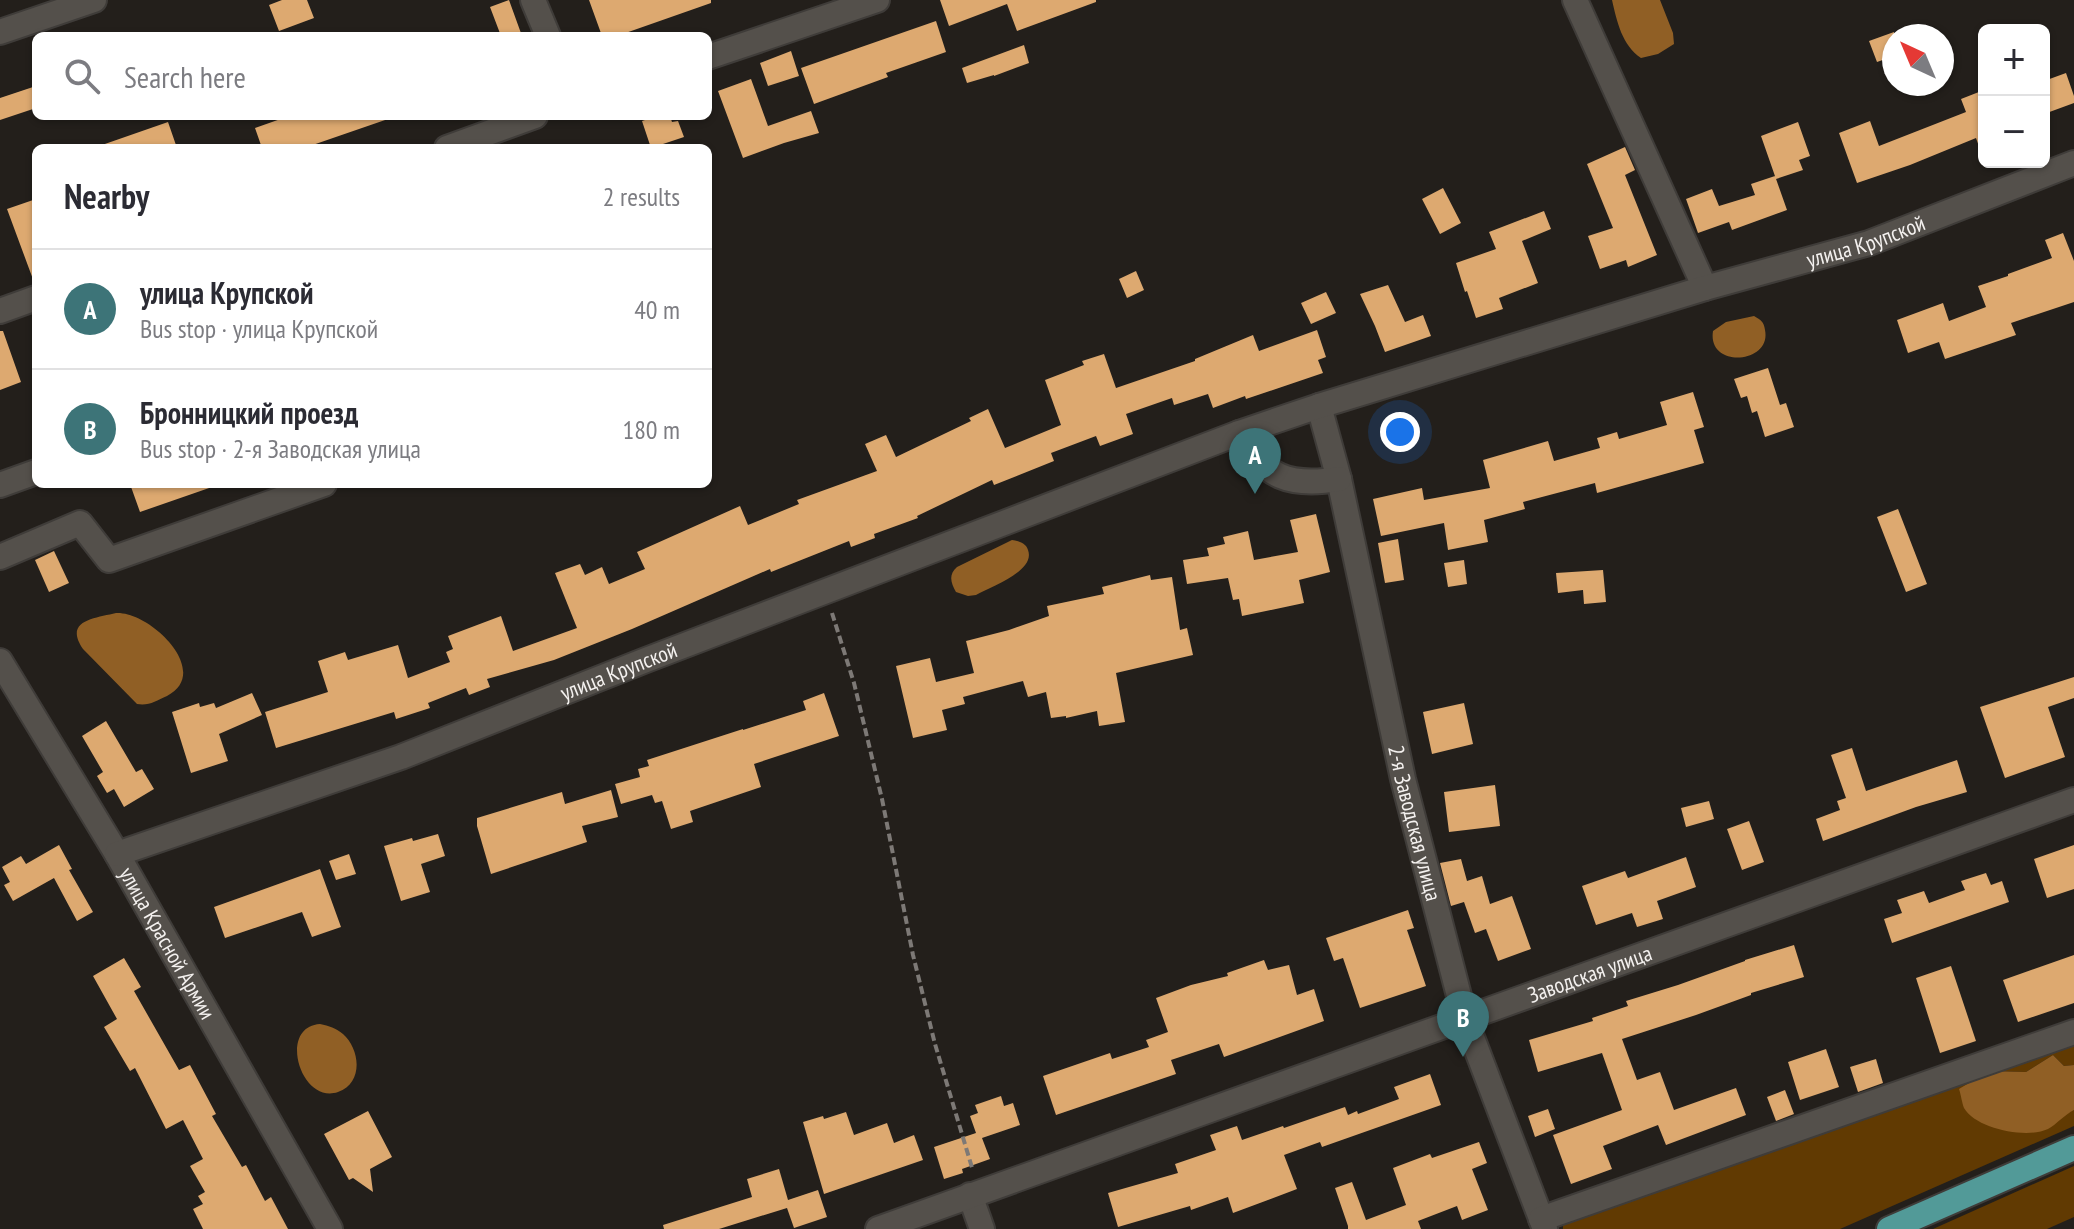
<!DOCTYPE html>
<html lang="en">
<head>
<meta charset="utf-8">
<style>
	:root { --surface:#fff; --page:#f7f7f7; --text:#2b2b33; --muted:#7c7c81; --line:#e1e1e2; --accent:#3d7478 }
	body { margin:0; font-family:"PT Sans Narrow",sans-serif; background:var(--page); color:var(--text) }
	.controls { position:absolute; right:24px; top:24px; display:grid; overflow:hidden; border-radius:12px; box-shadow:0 2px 6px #0004 }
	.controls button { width:72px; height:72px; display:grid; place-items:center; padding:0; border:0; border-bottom:2px solid var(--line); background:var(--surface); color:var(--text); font:40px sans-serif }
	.compass { position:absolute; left:1882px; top:24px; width:72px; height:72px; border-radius:50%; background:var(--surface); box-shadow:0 2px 6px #0004; rotate:316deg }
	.you { position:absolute; left:1400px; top:432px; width:28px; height:28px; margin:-20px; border:6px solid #fff; border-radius:50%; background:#1a73e8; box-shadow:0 0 0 12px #1a73e833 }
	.badge { display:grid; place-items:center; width:52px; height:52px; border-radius:50%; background:var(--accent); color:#fff; font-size:26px; font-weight:700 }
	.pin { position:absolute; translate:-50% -66px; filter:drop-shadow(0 2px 4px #0008) }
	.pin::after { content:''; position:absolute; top:42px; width:28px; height:24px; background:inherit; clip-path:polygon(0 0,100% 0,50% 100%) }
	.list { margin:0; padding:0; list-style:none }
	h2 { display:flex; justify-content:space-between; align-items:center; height:104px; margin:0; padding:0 32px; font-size:34px }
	h2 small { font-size:26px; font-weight:400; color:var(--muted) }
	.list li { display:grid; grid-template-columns:52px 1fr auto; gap:24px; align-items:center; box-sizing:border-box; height:120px; padding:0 32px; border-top:2px solid var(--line) }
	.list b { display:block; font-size:30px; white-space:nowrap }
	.list p { margin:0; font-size:26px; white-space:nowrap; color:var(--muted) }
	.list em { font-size:26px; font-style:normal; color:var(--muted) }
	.icon { flex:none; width:44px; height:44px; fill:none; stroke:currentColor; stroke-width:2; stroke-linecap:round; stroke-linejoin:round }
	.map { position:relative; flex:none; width:2074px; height:1229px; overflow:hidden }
	.search { position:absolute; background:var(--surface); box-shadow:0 2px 6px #0004; left:32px; top:32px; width:680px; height:88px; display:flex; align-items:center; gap:20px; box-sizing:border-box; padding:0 28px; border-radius:12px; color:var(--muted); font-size:30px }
	.panel { position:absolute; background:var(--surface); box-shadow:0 2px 6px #0004; left:32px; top:144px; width:680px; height:344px; border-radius:12px }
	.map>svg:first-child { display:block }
</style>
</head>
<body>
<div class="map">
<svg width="2074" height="1229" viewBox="0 0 2074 1229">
	<rect width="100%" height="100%" fill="#231f1b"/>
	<path fill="#613a02" d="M2074 1037V1065L2064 1066 2053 1055 2026 1072 1988 1071 2047 1129 2064 1114 2074 1110V1126L1840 1229H1563V1221Z
		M2074 1166V1217L2047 1229H1933Z"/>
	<path fill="#905f25" d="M1612 0H1660L1673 33 1674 44 1658 54 1641 58C1622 45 1617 22 1612 0Z
		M1754 316C1761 320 1764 322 1765 330 1772 364 1707 369 1713 331L1726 322Z
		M1012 540C1019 541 1026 543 1028 550 1036 571 990 587 976 595L968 596 956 592C951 583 948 575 957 567Z
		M116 613C150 611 213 672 167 696 156 701 149 706 137 704L83 649C63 620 96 618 116 613Z
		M320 1024C329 1026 336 1028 343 1034 360 1049 364 1083 338 1092 301 1105 277 1027 320 1024Z
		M2053 1055 2064 1066 2074 1065V1110C2064 1115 2057 1124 2048 1129 2027 1139 1976 1129 1964 1108 1962 1103 1961 1095 1959 1089L1989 1071 2026 1072Z"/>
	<path fill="#dda970" d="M282 0H307L314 18 279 31 269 5Z
		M509 0 522 36H501L490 7Z
		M589 0H711V3L617 36H602Z
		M940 0H1096V2L1017 31 1007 4 949 26Z
		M936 21 946 52 886 73 888 77 814 104 801 68Z
		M1894 32V56L1877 62 1869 41Z
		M1024 45 1029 63 994 76V75L967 83 962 68Z
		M791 51 799 76 768 86 760 63Z
		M2066 73 2074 96V103L2044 114V81Z
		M751 79 768 126 811 111 819 133 784 143 743 158 718 91Z
		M36 86V108L0 120V98Z
		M1984 90V154L1982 155 1976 138 1910 165 1857 183 1839 133 1870 121 1879 146 1966 112 1961 99Z
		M289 116H388V119L304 148H262L255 128Z
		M657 116H670L672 122 678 121 684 137 651 148 642 121Z
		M168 122 177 148H103L102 145Z
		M1798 122 1810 156 1799 160 1803 170 1776 179 1761 136Z
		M1625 147 1635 170 1625 175 1657 255 1628 267 1626 260 1600 269 1588 236 1613 228 1587 164Z
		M1775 176 1787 210 1732 230 1729 222 1698 233 1686 199 1712 189 1719 206 1755 195 1751 184Z
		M1443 188 1461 223 1440 234 1422 199Z
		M36 199V281L34 282 7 209Z
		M1544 211 1551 229 1522 241 1538 283 1499 298 1503 309 1476 318 1467 291 1465 292 1456 263 1496 249 1489 232Z
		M2063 233 2074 261V302L2011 323 2016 335 1945 359 1939 342 1908 353 1897 320 1943 303 1949 321 1986 307 1978 286 2008 276V274L2052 258 2045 240Z
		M1136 271 1144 290 1127 298 1119 279Z
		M1388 285 1405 322 1423 315 1431 336 1385 352 1375 326 1360 294Z
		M1326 292 1336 313 1311 324 1301 303Z
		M1317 330 1326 357 1318 360 1323 373 1246 399 1245 396 1213 408 1208 394 1174 405 1172 398 1126 414 1133 434 1100 446 1096 436 1051 453 1054 461 994 485 992 480 917 516 918 518 874 534 875 538 851 547 849 541 771 572 770 569 632 629 554 660 487 679 490 687 469 695 466 688 428 703 430 708 396 719 394 712 276 748 265 712 328 692 318 661 345 652 348 660 398 645 408 678 450 662 446 652 453 649 448 636 501 616 513 651 577 628 555 573 580 564 585 575 602 567 609 584 645 569 637 552 740 506 748 525 799 504 797 500 877 471 865 444 886 435 896 457 971 421 969 418 988 409 1005 448 1061 425 1045 380 1084 365 1082 361 1104 354 1116 388 1195 361V359L1253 335 1259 351Z
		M0 331H3L21 382 0 390Z
		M1768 368 1780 405 1786 403 1794 427 1765 437 1757 411 1752 413 1747 396 1741 398 1734 379Z
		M1693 392 1704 427 1694 430 1704 463 1597 493 1595 483 1523 502 1525 509 1484 520 1488 542 1448 550 1444 523 1381 536 1373 499 1422 488 1424 500 1490 488 1483 460 1548 441 1554 461 1600 448 1597 438 1617 432 1619 439 1667 425 1660 402Z
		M130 484H211L212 487 140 512Z
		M1898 509 1927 584 1906 592 1877 517Z
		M1316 514 1330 572 1299 580 1304 603 1242 616 1239 599 1233 600 1228 578 1187 584 1183 560 1209 556 1207 548 1225 544 1223 537 1248 531 1254 560 1298 552 1290 520Z
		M1398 539 1404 580 1385 583 1378 543Z
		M54 551 69 583 49 592 35 560Z
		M1464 560 1467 584 1448 587 1444 563Z
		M1603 570 1606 602 1584 604 1583 590 1558 593 1556 573Z
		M1150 575 1151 580 1172 577 1180 630 1187 628 1193 655 1116 673 1125 722 1099 726 1097 711 1066 718V716L1051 718 1046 692 1028 697 1023 681 963 697 965 704 942 710 947 730 913 738 896 666 930 658 936 682 974 673 966 641 1009 630 1049 616 1047 606 1104 594 1102 587Z
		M2074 677V698L2048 707 2065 757 2005 778 1980 707Z
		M252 693 262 715 219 734 228 761 191 773 172 712 199 703 200 707 214 703 216 708Z
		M824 693 839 736 754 764 761 787 690 811 693 822 671 829 662 801 655 803 652 795 621 804 615 784 640 777 638 769 649 766 647 760 743 729V730L806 710 803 701Z
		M1464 703 1473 744 1432 754 1423 712Z
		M106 721 136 772 142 769 154 789 124 807 114 789 107 793 97 776 103 772 82 736Z
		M1852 748 1866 791 1957 760 1967 792 1916 807 1823 841 1816 819 1840 810 1837 801 1846 798 1831 755Z
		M1495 785 1500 826 1449 832 1444 792Z
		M611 790 618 817 582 826 587 842 491 874 477 826V818L562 792 565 804Z
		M1709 801 1714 819 1686 827 1681 808Z
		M1749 821 1764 862 1742 870 1727 829Z
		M438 834 445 856 421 864 430 892 401 901 384 846 412 838 413 841Z
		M59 845 72 869 69 870 93 912 77 921 54 878 13 901 4 885 10 882 2 867 21 856 26 864Z
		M2074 845V889L2047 898 2034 859Z
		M349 854 356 874 336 880 329 861Z
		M1686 857 1696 887 1657 901 1663 919 1637 927 1632 913 1596 925 1582 886 1625 871 1628 878Z
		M1461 859 1467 881 1482 876 1490 904 1512 896 1531 949 1498 961 1486 929 1475 933 1464 902 1451 906 1440 863Z
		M320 869 341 927 312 937 302 912 225 938 214 907Z
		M1986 873 1991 885 2002 881 2009 902 1892 943 1884 919 1902 913 1897 900 1924 891 1929 903 1965 890 1961 881Z
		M1408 910 1414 928 1407 930 1426 986 1360 1008 1343 958 1334 961 1326 938Z
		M1794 945 1804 977 1751 993V995L1696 1015 1622 1039 1637 1080 1660 1072 1674 1110 1736 1088 1746 1115 1666 1145 1658 1125 1603 1146 1612 1169 1571 1184 1553 1135 1622 1110 1602 1053 1538 1072 1529 1040 1593 1021 1592 1018 1628 1006 1626 1001 1678 985 1745 961V960Z
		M2074 955V1003L2018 1022 2003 980Z
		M124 958 141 987 134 991 179 1070 190 1065 216 1114 212 1116 242 1167 246 1165 265 1201 271 1197 288 1229H203L193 1209 203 1204 198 1196 205 1192 190 1166 203 1159 183 1120 166 1129 135 1068 130 1071 104 1027 117 1019 93 976Z
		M1264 960 1268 970 1289 965 1297 995 1314 989 1324 1021 1224 1057 1219 1044 1171 1060 1176 1074 1056 1115 1043 1076 1110 1053 1112 1059 1149 1047 1146 1040 1168 1032 1156 998 1191 985 1228 976 1227 973Z
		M1951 966 1976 1041 1940 1053 1916 978Z
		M1826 1049 1839 1087 1800 1100 1788 1062Z
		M1876 1059 1883 1083 1858 1092 1850 1067Z
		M1430 1074 1441 1105 1322 1147 1320 1142 1284 1155 1297 1189 1233 1213 1228 1197 1191 1210 1190 1206 1118 1227 1108 1193 1178 1173 1175 1164 1216 1150 1210 1135 1237 1126 1242 1140 1283 1126 1284 1128 1345 1107 1348 1115 1357 1111 1358 1114 1399 1099 1394 1087Z
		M1785 1090 1794 1114 1776 1121 1767 1097Z
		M1001 1096 1004 1106 1013 1103 1020 1125 982 1138 990 1159 962 1169 963 1173 944 1179 934 1147 976 1133 970 1116 978 1113 975 1105Z
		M1548 1109 1555 1129 1535 1137 1528 1116Z
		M368 1111 392 1157 370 1169 373 1192 353 1178 349 1180 324 1134Z
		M846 1112 854 1135 887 1123 894 1143 914 1135 923 1160 824 1194 803 1122 823 1116 824 1119Z
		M1479 1142 1487 1163 1472 1169 1488 1210 1462 1220 1457 1206 1418 1221 1421 1229H1348V1226L1335 1188 1352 1182 1366 1220 1406 1205 1393 1168 1430 1154 1432 1158Z
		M779 1169 788 1200 818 1190 827 1217 794 1228 787 1208 719 1229H664L663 1225 752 1197 747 1179Z"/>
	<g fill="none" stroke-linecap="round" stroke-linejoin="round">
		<defs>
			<g id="minor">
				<path d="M533 0 548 36"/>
				<path d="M1575 0 1705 288"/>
				<path d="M0 32 94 0"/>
				<path d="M708 57 877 0"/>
				<path d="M447 148 535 116"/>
				<path d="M0 311 36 298"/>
				<path id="s1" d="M1319 406 1339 479 1403 779 1465 1019 1545 1229"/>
				<path d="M1239 433C1265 478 1289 487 1339 479"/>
				<path d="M0 485 36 472"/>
				<path d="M0 557 80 523 109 560 324 484"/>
				<path id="s2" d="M0 661 117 854 330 1229"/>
				<path id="s3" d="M117 854 401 757 646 660 1239 433 1319 406 1705 288 1869 243 2074 163"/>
				<path d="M970 1195 982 1229"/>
				<path d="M1541 1219 2074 1032"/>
				<path id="s4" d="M878 1229 2074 800"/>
			</g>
			<path id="major" d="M1889 1229 2074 1148"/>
		</defs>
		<use href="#minor" stroke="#3f3c39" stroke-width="28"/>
		<use href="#major" stroke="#3f3c39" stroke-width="28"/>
		<path stroke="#7d7976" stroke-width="4" stroke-dasharray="8 4" stroke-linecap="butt" d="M832 613 854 683 882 799 913 955 935 1044 973 1171"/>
		<use href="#minor" stroke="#54504b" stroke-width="24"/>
		<use href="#major" stroke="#529a98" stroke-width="24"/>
	</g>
	<g text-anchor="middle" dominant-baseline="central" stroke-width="8" stroke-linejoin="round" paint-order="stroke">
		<g font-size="22" fill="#f4f1ef" stroke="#231f1b">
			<text stroke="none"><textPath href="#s3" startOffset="1854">улица Крупской</textPath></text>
			<text stroke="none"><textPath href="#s3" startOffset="534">улица Крупской</textPath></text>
			<text stroke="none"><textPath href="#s1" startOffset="428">2-я Заводская улица</textPath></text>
			<text stroke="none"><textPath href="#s2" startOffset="328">улица Красной Армии</textPath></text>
			<text stroke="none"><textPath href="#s4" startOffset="756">Заводская улица</textPath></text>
		</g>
	</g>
</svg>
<div class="controls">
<button>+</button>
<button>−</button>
</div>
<svg class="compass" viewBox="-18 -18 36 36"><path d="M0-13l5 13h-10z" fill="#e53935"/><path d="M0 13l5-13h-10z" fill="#7c7c81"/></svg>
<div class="you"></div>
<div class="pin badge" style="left:1255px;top:494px">A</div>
<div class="pin badge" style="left:1463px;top:1057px">B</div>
<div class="search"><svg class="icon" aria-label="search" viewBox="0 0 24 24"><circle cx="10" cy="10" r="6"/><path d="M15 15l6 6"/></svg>Search here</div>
<section class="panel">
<h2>Nearby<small>2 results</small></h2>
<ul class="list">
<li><span class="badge">A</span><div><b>улица Крупской</b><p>Bus stop · улица Крупской</p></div><em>40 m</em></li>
<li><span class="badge">B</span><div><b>Бронницкий проезд</b><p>Bus stop · 2-я Заводская улица</p></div><em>180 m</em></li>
</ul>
</section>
</div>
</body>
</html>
